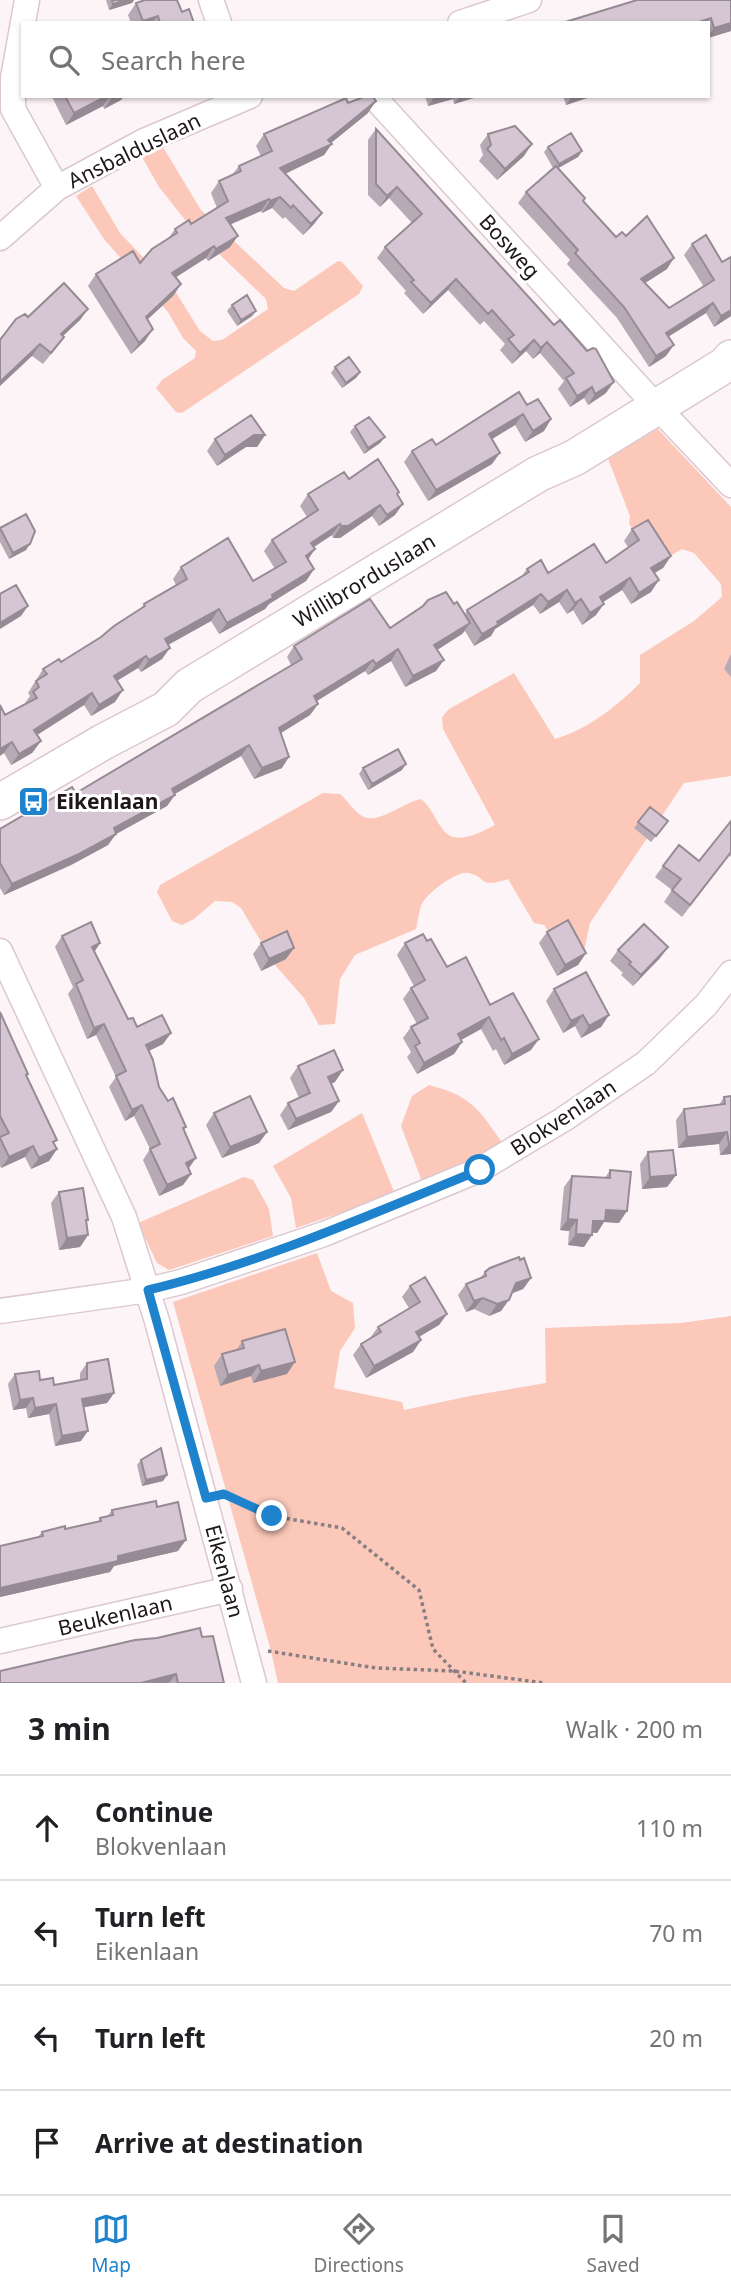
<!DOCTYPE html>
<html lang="en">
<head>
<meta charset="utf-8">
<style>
	:root { --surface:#fff; --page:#f6f6f6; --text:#202124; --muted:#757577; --line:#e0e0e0; --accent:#1e82cd }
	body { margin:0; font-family:"Noto Sans",sans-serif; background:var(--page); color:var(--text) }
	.stop { position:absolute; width:21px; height:21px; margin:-16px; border:5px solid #1e82cd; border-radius:50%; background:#fff }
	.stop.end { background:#1e82cd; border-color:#fff; box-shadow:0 2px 7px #0008 }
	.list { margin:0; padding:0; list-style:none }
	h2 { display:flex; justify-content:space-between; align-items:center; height:91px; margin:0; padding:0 28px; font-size:30px }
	h2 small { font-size:23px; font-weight:400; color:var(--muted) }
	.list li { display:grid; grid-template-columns:46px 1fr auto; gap:21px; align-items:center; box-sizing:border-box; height:105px; padding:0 28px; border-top:2px solid var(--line) }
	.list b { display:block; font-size:26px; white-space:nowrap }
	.list p { margin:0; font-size:23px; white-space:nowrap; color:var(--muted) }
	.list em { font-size:23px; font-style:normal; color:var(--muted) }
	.icon { flex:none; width:38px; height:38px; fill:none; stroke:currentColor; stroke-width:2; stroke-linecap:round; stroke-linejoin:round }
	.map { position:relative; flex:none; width:731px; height:1683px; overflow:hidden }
	.search { position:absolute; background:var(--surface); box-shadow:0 2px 5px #0004; left:21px; right:21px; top:21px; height:77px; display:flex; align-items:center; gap:18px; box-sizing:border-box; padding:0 24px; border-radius:0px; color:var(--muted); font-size:26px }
	.sheet { height:511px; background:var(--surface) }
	nav { display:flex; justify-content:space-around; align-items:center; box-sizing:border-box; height:98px; border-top:2px solid var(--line); background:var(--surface); font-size:19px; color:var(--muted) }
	nav a { display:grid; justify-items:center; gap:4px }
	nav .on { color:var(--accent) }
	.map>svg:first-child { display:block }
</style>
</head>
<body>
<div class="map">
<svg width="731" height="1683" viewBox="0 0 731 1683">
	<rect width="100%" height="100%" fill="#fcf4f7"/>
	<path fill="#fbc8b9" d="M160 142 201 210 284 288 294 291 338 261 342 262 363 286 359 294 182 413 176 412 156 388 162 380 195 358 196 351 183 338 168 312 104 239 76 196 92 186 120 233 175 291 200 331 213 341 222 340 268 309 266 299 190 226 159 187 142 157 139 155Z
		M655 426 731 507V776L684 783 590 923 582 960H568L544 925 534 923 508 879C477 889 489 877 468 873 457 871 429 892 423 902 419 908 418 921 416 929L355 955 340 979 335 1024 319 1025 304 998 275 965 241 908 232 902 215 901 194 919 182 925 172 921 157 892 160 885 323 793 340 794C348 801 355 813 364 817 378 824 405 802 421 799 432 808 435 820 444 831 456 846 482 832 495 825L443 729 442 717 449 709 514 673 555 739C588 729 616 707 640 683V655L694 621 722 597 721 584 694 553 682 549 659 563 655 560 629 524 630 516 607 456Z
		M429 1085C474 1096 481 1113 506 1148L423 1184 401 1126 412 1096Z
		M362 1113 395 1194 296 1228 291 1198 273 1166Z
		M244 1177 253 1180 269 1209 273 1236 169 1270 157 1263 138 1223Z
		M317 1253 331 1291 353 1303 355 1328 340 1351 334 1388 402 1402 404 1410 470 1396 546 1383 545 1328 681 1323 731 1316V1683H278L271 1651 173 1302Z"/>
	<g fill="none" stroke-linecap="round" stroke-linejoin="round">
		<defs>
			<path id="street" d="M27 0 13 78V109L57 188
				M211 0 219 23
				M460 23 529 0
				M373 96 646 395 731 485
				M0 238 57 188 144 141 250 96
				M0 951 124 1217 157 1321 254 1683
				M0 1311 148 1290 181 1282 324 1234 479 1170 564 1119 646 1063 706 1005 731 973
				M0 1641 230 1589"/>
			<path id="secondary" d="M0 802 103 742 166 709 189 686 538 474 574 458 725 365 731 358"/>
		</defs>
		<use href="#street" stroke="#dcc8cf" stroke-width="27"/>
		<use href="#secondary" stroke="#dcc8cf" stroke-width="38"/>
		<path stroke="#877f82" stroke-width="3.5" stroke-dasharray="3.5 3.5" stroke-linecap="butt" d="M228 1496 272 1516 342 1528 419 1590 433 1649 466 1683
			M268 1651 376 1668 454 1671 544 1683"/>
		<use href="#street" stroke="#fff" stroke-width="24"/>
		<use href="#secondary" stroke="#fff" stroke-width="35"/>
	</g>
	<path fill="#b8aab5" d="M106 0H134L132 3 109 10Z
		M731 0V31L708 38V23H562Z
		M136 3 182 12 194 23H131L128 15Z
		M53 96H124L121 100 104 109 103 106 66 125 52 97Z
		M425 96H480L454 104 453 99 428 106Z
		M563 96H593L566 105Z
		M348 103 368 113 331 143 324 155 285 174 322 213 314 224 303 235 285 217 283 219 272 208 262 213 261 211 230 224V247L208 261 206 258 175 277 181 284 173 296 148 319 145 341 131 354 88 286 96 274 140 263 168 239 175 229 191 224 217 208 211 193 219 181 232 175 239 166 261 156 256 146 264 134Z
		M376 129 606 393 588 405 584 398 570 407 558 389 564 381 540 353 533 359 526 351 512 364 500 350 505 344 484 321 480 325 448 290 423 314 404 293 406 291 377 258 385 247 412 223 389 198 380 207 368 195V140Z
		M488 134 524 156 497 180 479 161 483 155 480 145Z
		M548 147 582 151 578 157 558 168 585 198 583 201 616 237 626 236 667 269 645 283 669 308 704 287 684 255 692 244 722 262 731 257V316L714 327 706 313 668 337 666 356 649 367 617 318 567 264 570 260 518 203 526 192 553 168 544 152Z
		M232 305 256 311 252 316 237 326 227 311Z
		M88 309 80 320 63 336 56 348 43 364 32 356 28 317Z
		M335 367 360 372 356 378 342 388 331 373Z
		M527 405 551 419 544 431 525 442 515 425 492 439V464L428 501 404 462 412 451 436 445Z
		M355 426 385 437 380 443 364 454 350 432Z
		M265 435 257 447H246L217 466 207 451 215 439Z
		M349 479 397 494 395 515 379 526 372 516 340 538H333L332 535 314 547 308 560 314 569 306 581 269 604 265 609 219 634 211 621 168 645 162 659 141 672 138 668 117 681 115 702 91 716 84 705 37 735 41 741 32 753 11 765 4 753 5 715 26 704 25 703 30 696 28 693 43 669 61 662 101 637 140 610 144 604 176 585 173 579 181 567 253 581 275 569 264 551 272 540 307 517 300 506 308 494Z
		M0 528 26 550 9 559 0 542Z
		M632 529 671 556 663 568 654 573 651 592 631 604 622 590 603 602 596 615 582 625 573 610 567 614 559 602 540 614 533 605 495 629 491 636 474 646 465 631 462 634 437 650 436 671 405 687 391 661 368 675 365 671 317 701 318 704 310 715 281 733 282 768 254 779 241 756 175 794 167 806 116 834 108 845 71 865 4 895 0 888V829L76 793 291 665 287 657 294 646 390 628 454 604 465 614 467 610 521 577 527 569 548 573 606 563 628 547 624 541Z
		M731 654V677L724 669Z
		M363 768 402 770 368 790 359 774Z
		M650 807 668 821 651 842 634 828Z
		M731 821V857L729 855 682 917 664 902 672 890 655 877 663 866 699 861Z
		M547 932 586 953 578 965 557 976 539 943Z
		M62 936 100 943 94 952 128 1019 137 1027 171 1033 163 1044 149 1051 159 1087 186 1127 184 1130 188 1169 191 1174 183 1185 159 1196 143 1160 150 1149 134 1116 125 1121 109 1087 116 1077 96 1035 87 1039 68 994 73 987 55 947Z
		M427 941 447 967 490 1005 531 1050 504 1065 496 1049 493 1051 481 1029 461 1040 462 1042 454 1054 417 1074 407 1057 411 1052 403 1038 411 1027 417 1024 403 999 411 988 414 986 397 955 405 943Z
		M261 943 286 959 261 971 253 954Z
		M668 947 660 958 633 986 621 975 623 973 610 961 618 950Z
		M554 989 609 1015 601 1027 581 1038 575 1026 563 1033 546 1001Z
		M0 1012 57 1149 49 1161 31 1169 25 1157 1 1168 0 1166Z
		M298 1066 335 1082 331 1084 339 1101 331 1112 288 1130 280 1115 288 1103 299 1098 290 1078Z
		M731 1096V1154L720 1155 719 1144 678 1148 676 1120 684 1109 719 1105 724 1097Z
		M214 1113 267 1132 259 1143 222 1158 206 1125Z
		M648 1152 676 1175 667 1187 642 1189 640 1164Z
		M610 1170 619 1223 604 1222 597 1233 592 1232 584 1247 568 1245 569 1231 560 1230 564 1187 572 1176 605 1178Z
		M59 1192 88 1220 86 1223 88 1235 80 1247 59 1250 51 1203Z
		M485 1272 531 1278 523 1289 512 1293 501 1311 489 1316 474 1309 466 1312 458 1295 466 1284 480 1278Z
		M410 1286 447 1314 439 1325 419 1337 421 1340 413 1352 366 1378 353 1355 361 1344 370 1338 378 1327 409 1308 402 1297Z
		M242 1341 287 1374 253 1383 251 1376 220 1386 214 1366 222 1354 236 1351Z
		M87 1363 114 1393 107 1403 84 1407 81 1441 55 1446 49 1414 28 1418 26 1408 13 1410 8 1384 15 1374 40 1380 54 1385 80 1380V1373Z
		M141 1460 167 1475 163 1481 142 1486 137 1465Z
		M157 1507 178 1551 114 1566 110 1572 0 1597V1546L38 1537 42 1532 65 1529 98 1522 100 1518 107 1517 112 1510Z
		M202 1637 224 1683H0Z"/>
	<path fill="#968b94" d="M126 0H134L132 3 109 10 113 4Z
		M158 16 152 23H142L143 21Z
		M711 18 707 23H696Z
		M731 23V31L708 38V36L714 28Z
		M107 96H110L103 106 66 125 74 113Z
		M114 96H124L121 100 104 109 112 97Z
		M435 96H455L453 99 428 106Z
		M460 96H480L454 104Z
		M572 96H593L566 105Z
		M376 101 368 113 326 147 332 144 324 155 272 180 280 168 328 140Z
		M532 144 524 156 497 180 505 169Z
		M582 151 578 157 555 170 559 164Z
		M397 187 389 198 380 207 387 196Z
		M280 197 272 208 262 213 270 201Z
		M269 199 261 211 218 230 226 218Z
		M322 213 314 224 303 235 311 224Z
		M238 236 230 247 208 261 216 249Z
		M214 246 206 258 164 285 172 273Z
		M674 258 667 269 634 290 641 279Z
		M456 279 448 290 423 314 431 303Z
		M181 284 173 296 138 328 146 317Z
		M713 303 706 313 658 343 666 333Z
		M88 309 80 320 53 345 61 334Z
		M731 310V316L714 327 721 316Z
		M256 311 252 316 237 326 241 320Z
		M153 329 145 341 131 354 139 343Z
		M534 340 526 351 512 364 520 353Z
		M547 342 540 353 533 359 541 348Z
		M40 344 32 356 0 386V382Z
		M674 345 666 356 649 367 656 356Z
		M360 372 356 378 342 388 346 383Z
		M614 382 606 393 588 405 595 394Z
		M592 387 584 398 570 407 577 396Z
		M523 414 515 425 481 446 489 434Z
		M551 419 544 431 525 442 533 431Z
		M254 435H265L257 447H246L217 466 225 455Z
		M385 437 380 443 364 454 368 448Z
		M500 453 492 464 428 501 436 490Z
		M403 504 395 515 379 526 387 515Z
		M380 505 372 516 340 538H333L341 526Z
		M340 524 332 535 303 554 311 543Z
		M30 544 26 550 9 559 13 553Z
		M315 549 307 561 306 556Z
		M671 556 663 568 643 580 651 568Z
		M314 569 306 581 269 604 265 609 219 634 227 623Z
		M630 578 622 590 592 609 600 597Z
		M659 580 651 592 631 604 639 593Z
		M567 590 559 602 540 614 548 602Z
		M541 594 533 605 495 629 491 636 474 646 482 634 497 622Z
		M581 599 573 610 567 614 575 603Z
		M604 604 596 615 582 625 590 613Z
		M28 606 21 616 0 629V623Z
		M219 609 211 621 157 651 165 639Z
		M470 623 462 634 426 657 434 645Z
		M170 648 162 659 141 672 149 660Z
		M398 649 391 661 368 675 376 664Z
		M146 656 138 668 106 687 114 676Z
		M373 660 365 671 307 707 314 696Z
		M444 660 436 671 405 687 413 676Z
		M123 690 115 702 91 716 99 705Z
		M92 693 84 705 26 742 34 730Z
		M318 704 310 715 271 739 279 728Z
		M41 741 32 753 11 765 19 754Z
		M12 742 4 753 0 756V749Z
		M249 745 241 756 164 800 172 789Z
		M289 757 282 768 254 779 262 768Z
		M406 764 402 770 368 790 372 784Z
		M175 795 167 806 116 834 108 845 71 865 4 895 12 884Z
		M100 943 93 954 92 947Z
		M668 947 660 958 633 986 641 975Z
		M294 948 286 959 261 971 269 959Z
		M586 953 578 965 557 976 565 965Z
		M583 1015 575 1026 563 1033 571 1021Z
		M609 1015 601 1027 581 1038 589 1026Z
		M489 1017 481 1029 450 1046 458 1034Z
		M104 1024 96 1035 87 1039 94 1028Z
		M171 1033 163 1044 138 1056 146 1045Z
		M539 1039 531 1050 504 1065 512 1054Z
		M462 1042 454 1054 417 1074 424 1063Z
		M343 1070 335 1082 320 1089 328 1077Z
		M339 1101 331 1112 288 1130 296 1119Z
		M142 1105 134 1116 125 1121 132 1110Z
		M267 1132 259 1143 222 1158 230 1147Z
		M727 1132 719 1144 678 1148 687 1137Z
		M729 1144H731V1154L720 1155Z
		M33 1146 25 1157 1 1168 9 1157Z
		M57 1149 49 1161 31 1169 39 1158Z
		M196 1158 189 1168 186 1163Z
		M191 1174 183 1185 159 1196 167 1185Z
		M676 1175 667 1187 642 1189 650 1177Z
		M606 1210 627 1211 619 1223 604 1222 597 1233 585 1232 593 1221Z
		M568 1219 577 1220 569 1231 560 1230Z
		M576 1234 592 1235 584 1247 568 1245Z
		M88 1235 80 1247 59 1250 67 1238Z
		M531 1278 523 1289 508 1295 516 1283Z
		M483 1298 474 1309 466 1312 474 1301Z
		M509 1300 501 1311 489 1316 497 1304Z
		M447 1314 439 1325 408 1343 416 1332Z
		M421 1340 413 1352 366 1378 374 1366Z
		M295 1362 287 1374 253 1383 261 1371Z
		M259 1365 251 1376 220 1386 228 1375Z
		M114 1393 107 1403 75 1409 82 1399Z
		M33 1398 26 1408 13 1410 20 1400Z
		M56 1404 49 1414 28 1418 35 1408Z
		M88 1431 81 1441 55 1446 62 1436Z
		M167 1475 163 1481 142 1486 146 1480Z
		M186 1540 178 1551 114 1566 110 1572 0 1597V1588L118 1556Z
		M176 1674 169 1683H141Z"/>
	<path fill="#d6c6d3" stroke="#968b94" stroke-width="2" d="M112 0H126L113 4Z
		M145 0H177L182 12 189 9 194 23H160L158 16 143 21 136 3Z
		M637 0H731V23L714 28 711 18 696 23H562Z
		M65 96H107L74 113Z
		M366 96H372L376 101 328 140 332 144 280 168 322 213 311 224 293 205 291 208 280 197 270 201 269 199 226 218 238 236 216 249 214 246 172 273 181 284 146 317 153 329 139 343 96 274 133 251 140 263 152 249 177 233 175 229 189 220 191 224 228 201 219 181 241 171 239 166 272 151 264 134 346 98 348 103Z
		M515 126 532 144 505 169 487 149 491 145 488 134Z
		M376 129 554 325 560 320 587 351 593 348 596 349 614 382 595 394 592 387 577 396 566 378 574 373 547 342 541 348 534 340 520 353 508 339 514 335 492 310 488 314 456 279 431 303 411 282 414 280 385 247 422 214 397 187 387 196 376 184Z
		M571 133 582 151 559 164 548 147Z
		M556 166 585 198 583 201 616 237 622 232 626 236 647 216 674 258 641 279 669 308 714 280 692 244 706 235 722 262 731 257V310L721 316 713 303 666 333 674 345 656 356 624 307 575 253 578 250 526 192Z
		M64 283 88 309 61 334 64 337 51 353 40 344 0 382V340L16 319 25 314 28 317Z
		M247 295 256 311 241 320 232 305Z
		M349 357 360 372 346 383 335 367Z
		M519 392 527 405 538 399 551 419 533 431 523 414 489 434 500 453 436 490 412 451 432 439 436 445Z
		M251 415 265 435H254L225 455 215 439Z
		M369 417 385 437 368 448 355 426Z
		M378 459 399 492 397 494 403 504 387 515 380 505 348 526H341L340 524 311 543 315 549 306 556 314 569 272 595 273 598 227 623 219 609 165 639 170 648 149 660 146 656 114 676 123 690 99 705 92 693 34 730 41 741 19 754 12 742 0 749V705L5 715 37 698 33 692 39 687 36 681 47 674 43 669 59 659 61 662 101 637 114 626 145 606 144 604 187 579 181 567 228 538 253 581 286 562 272 540 318 510 308 494 344 472 349 479Z
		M26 514 35 531 30 544 13 553 0 528Z
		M648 520 671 556 651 568 659 580 639 593 630 578 600 597 604 604 590 613 581 599 575 603 567 590 548 602 541 594 497 622 499 624 482 634 467 610 529 572 527 569 541 560 548 573 594 544 606 563 639 540 632 529Z
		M16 585 28 606 0 623V594Z
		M446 592 454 604 457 602 470 623 434 645 444 660 413 676 398 649 376 664 373 660 314 696 318 704 279 728 289 757 262 768 249 745 172 789 175 795 114 828 116 834 79 854 12 884 0 863V829L72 787 76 793 302 659 294 646 370 599 390 628 423 606 428 600Z
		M398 749 406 764 372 784 363 768Z
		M650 807 668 821 656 836 638 822Z
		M731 821V852L690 905 672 890 681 879 663 866 679 845 699 861Z
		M568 920 586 953 565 965 547 932Z
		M91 922 100 943 92 947 128 1019 133 1018 137 1027 162 1015 171 1033 146 1045 153 1060 159 1087 168 1101 173 1098 186 1127 183 1128 196 1158 186 1163 191 1174 167 1185 150 1149 160 1144 142 1105 132 1110 116 1076 126 1071 104 1024 94 1028 76 984 83 980 62 936Z
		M644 924 668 947 641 975 629 964 631 962 618 950Z
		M287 931 294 948 269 959 261 943Z
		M423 934 427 941 431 939 447 967 466 957 490 1005 513 993 539 1039 512 1054 504 1038 501 1040 489 1017 458 1034 462 1042 424 1063 415 1046 420 1043 411 1027 428 1018 411 988 425 980 405 943Z
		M586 972 609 1015 589 1026 583 1015 571 1021 554 989Z
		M0 1012 28 1074 26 1075 57 1140 53 1142 57 1149 39 1158 33 1146 9 1157 0 1138V1137L9 1133 0 1116Z
		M334 1050 343 1070 328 1077 339 1101 296 1119 288 1103 310 1093 298 1066Z
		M250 1096 267 1132 230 1147 214 1113Z
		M731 1096V1144H729L727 1132 687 1137 684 1109 725 1104 724 1097Z
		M673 1150 676 1175 650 1177 648 1152Z
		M610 1170 631 1172 627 1211 606 1210 605 1221H593L592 1235 576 1234 577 1220 568 1219 572 1176 610 1178Z
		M83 1188 88 1220H86L88 1235 67 1238 59 1192Z
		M519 1257 520 1260 524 1258 531 1278 516 1283 509 1300 497 1304 483 1298 474 1301 466 1284 486 1276 485 1272 490 1268Z
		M425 1277 447 1314 416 1332 421 1340 374 1366 361 1344 381 1332 378 1327 420 1302 410 1286Z
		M285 1329 295 1362 261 1371 259 1365 228 1375 222 1354 244 1348 242 1341Z
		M108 1359 114 1393 82 1399 88 1431 62 1436 56 1404 35 1408 33 1398 20 1400 15 1374 39 1371 40 1380 53 1378 54 1385 87 1379V1363Z
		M161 1448 167 1475 146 1480 141 1460Z
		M156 1501 157 1507 178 1502 186 1540 118 1556V1561L0 1588V1546L43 1536 42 1532 65 1526V1529L101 1521 100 1518 113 1515 112 1510Z
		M200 1628 202 1637 213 1636 224 1683H178L176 1674 141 1683H0V1671L135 1640 157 1638Z"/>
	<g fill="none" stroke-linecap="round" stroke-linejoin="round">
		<path stroke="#1e82cd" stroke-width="9" d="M272 1516 224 1494 206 1498 148 1290C262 1263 371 1214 480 1170"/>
	</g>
	<defs>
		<symbol id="bus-square" viewBox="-11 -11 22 22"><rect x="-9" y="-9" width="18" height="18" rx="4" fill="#1e82cd" stroke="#fff"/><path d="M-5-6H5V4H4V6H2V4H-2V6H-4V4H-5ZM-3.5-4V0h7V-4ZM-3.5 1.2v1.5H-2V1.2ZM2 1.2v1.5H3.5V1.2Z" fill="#fff"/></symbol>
	</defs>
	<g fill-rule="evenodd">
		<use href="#bus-square" x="16" y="784" width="35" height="35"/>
	</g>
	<g text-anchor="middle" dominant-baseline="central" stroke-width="6" stroke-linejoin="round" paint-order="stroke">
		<g font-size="21" fill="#1e1719" stroke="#fff">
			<text transform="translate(134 150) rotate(-26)">Ansbalduslaan</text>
			<text transform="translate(510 246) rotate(48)">Bosweg</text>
			<text transform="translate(364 580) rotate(-31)">Willibrorduslaan</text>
			<text transform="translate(563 1117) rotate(-33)">Blokvenlaan</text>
			<text transform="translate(225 1571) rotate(75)">Eikenlaan</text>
			<text transform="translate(115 1615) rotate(-13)">Beukenlaan</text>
		</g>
		<g font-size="21" font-weight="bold" fill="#1e1719" stroke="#fff" text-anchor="start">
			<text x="56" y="801">Eikenlaan</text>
		</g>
	</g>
</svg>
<div class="stop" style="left:480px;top:1170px"></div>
<div class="stop end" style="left:272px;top:1516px"></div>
<div class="search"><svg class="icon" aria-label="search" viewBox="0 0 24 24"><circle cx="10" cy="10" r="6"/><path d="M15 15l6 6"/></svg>Search here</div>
</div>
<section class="sheet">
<h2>3 min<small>Walk · 200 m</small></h2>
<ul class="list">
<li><svg class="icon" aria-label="ahead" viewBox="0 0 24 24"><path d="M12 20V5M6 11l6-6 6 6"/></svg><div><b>Continue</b><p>Blokvenlaan</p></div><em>110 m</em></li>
<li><svg class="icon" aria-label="left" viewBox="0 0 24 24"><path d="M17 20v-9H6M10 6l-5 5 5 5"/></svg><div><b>Turn left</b><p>Eikenlaan</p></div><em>70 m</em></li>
<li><svg class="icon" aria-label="left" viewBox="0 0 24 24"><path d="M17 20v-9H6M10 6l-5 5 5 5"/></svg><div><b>Turn left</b></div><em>20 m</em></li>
<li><svg class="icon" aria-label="arrive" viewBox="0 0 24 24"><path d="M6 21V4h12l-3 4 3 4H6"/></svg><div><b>Arrive at destination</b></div></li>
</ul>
</section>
<nav>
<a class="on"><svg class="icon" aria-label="map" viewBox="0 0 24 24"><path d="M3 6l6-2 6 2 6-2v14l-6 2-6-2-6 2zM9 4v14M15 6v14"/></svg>Map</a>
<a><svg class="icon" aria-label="directions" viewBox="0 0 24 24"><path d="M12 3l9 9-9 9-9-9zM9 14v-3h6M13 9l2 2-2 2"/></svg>Directions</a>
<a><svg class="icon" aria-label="saved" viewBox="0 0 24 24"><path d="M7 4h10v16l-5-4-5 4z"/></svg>Saved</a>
</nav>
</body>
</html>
